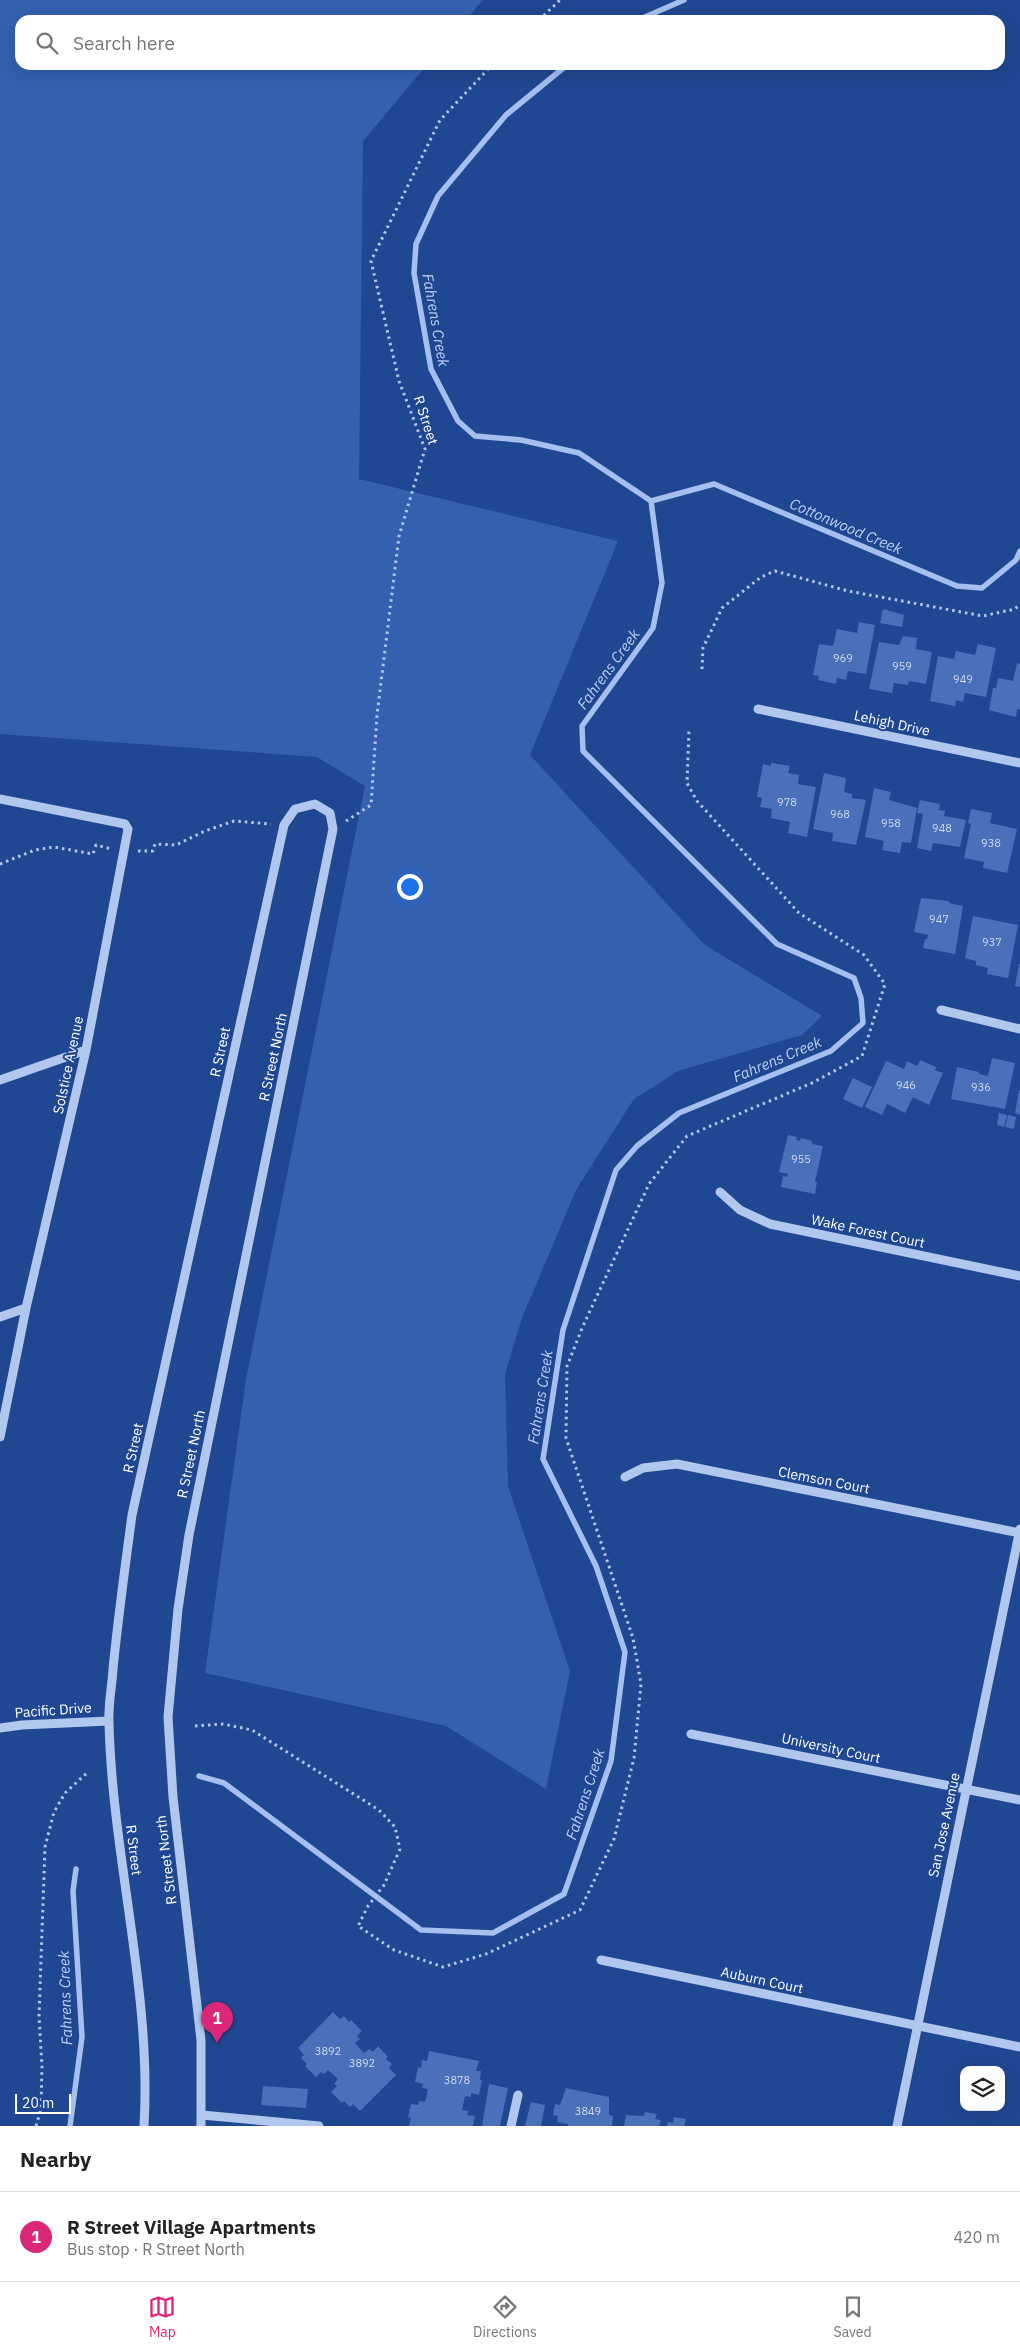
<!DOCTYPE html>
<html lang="en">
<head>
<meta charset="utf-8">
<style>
	:root { --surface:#fff; --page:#f6f6f6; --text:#222; --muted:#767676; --line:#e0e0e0; --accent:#db2777 }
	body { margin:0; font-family:"IBM Plex Sans",sans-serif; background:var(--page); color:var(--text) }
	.controls { position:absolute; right:15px; bottom:15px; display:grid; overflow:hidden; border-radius:10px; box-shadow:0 5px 20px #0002 }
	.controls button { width:45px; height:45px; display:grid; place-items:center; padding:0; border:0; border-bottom:1px solid var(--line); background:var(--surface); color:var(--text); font:25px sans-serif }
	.scale { position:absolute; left:15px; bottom:12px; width:56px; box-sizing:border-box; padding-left:5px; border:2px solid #fff; border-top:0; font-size:14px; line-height:18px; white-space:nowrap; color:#fff; -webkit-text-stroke:4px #204791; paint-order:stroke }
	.you { position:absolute; left:409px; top:886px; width:18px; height:18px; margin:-12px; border:4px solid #fff; border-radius:50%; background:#1a73e8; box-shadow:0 0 0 8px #1a73e833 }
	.badge { display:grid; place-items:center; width:32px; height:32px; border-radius:50%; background:var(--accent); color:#fff; font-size:16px; font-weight:700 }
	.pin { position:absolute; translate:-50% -41px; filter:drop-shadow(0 1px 2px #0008) }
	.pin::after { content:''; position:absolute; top:26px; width:18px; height:15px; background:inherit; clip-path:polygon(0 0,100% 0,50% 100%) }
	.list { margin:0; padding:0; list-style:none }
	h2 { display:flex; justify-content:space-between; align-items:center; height:65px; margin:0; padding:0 20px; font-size:21px }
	h2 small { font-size:16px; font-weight:400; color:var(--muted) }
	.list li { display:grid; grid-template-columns:32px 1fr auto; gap:15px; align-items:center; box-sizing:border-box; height:90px; padding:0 20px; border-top:1px solid var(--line) }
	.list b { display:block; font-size:19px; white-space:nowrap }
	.list p { margin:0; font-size:16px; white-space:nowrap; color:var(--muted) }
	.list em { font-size:16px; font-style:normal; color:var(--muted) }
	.icon { flex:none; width:28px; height:28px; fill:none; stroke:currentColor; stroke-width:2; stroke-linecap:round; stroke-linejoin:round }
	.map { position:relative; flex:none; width:1020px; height:2126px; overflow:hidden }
	.search { position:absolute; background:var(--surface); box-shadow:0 5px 20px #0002; left:15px; right:15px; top:15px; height:55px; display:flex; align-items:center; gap:12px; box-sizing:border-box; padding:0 18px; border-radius:15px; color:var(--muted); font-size:19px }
	.sheet { height:155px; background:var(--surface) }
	nav { display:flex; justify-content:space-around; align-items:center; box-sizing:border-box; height:70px; border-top:1px solid var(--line); background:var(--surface); font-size:14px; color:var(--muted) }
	nav a { display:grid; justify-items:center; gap:2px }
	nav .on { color:var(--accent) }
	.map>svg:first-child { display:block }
</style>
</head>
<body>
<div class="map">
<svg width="1020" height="2126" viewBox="0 0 1020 2126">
	<rect width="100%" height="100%" fill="#204791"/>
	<path fill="#3460ae" d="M0 0H483L466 20H20V65H427L363 141 359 479 618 541 530 755 705 945 822 1016 802 1035 678 1071 634 1099 576 1190 522 1318 505 1374 508 1486 570 1671 546 1789 446 1726 205 1673 246 1379 365 786 317 757 0 734Z"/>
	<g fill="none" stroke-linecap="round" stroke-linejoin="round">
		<path stroke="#a5c0ee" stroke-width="5.5" d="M638 20 684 0
			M651 501 714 484 957 586 982 588 1016 560 1020 551
			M199 1776 224 1783 421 1930 493 1933 564 1894 611 1761 625 1652 596 1566 543 1459 563 1330 616 1170 637 1146 679 1113 831 1051 863 1023 861 998 854 978 777 944 583 751 582 726 653 628 662 583 651 501 579 453 521 440 475 436 458 421 431 369 414 273 416 244 438 196 506 115 567 65
			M70 2126 82 2037 73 1891 76 1869"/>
	</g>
	<path fill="#4970b8" d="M883 609 904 615 902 627 880 623Z
		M859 622 875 625 866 674 848 671 846 680 837 678 836 684 818 680 819 676 813 675 819 644 833 646 837 629 857 633Z
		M903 636 917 638 916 649 932 652 926 684 909 681 908 685 894 683 892 693 869 689 879 642 899 645Z
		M978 644 996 648 986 697 965 693 963 702 956 700 955 706 930 701 938 656 954 659 956 651 975 655Z
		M1017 663 1020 664V710L1017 709 1016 717 989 710 993 688H996L998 678 1013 681Z
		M771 763 790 766 788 773 799 775 798 784 816 787 807 837 788 833 790 822 771 818 772 809 760 807 762 798 757 797 763 764 771 766Z
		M824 773 846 778 844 792 852 794V798L866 800 856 845 832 841 833 833 813 829Z
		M874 788 891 792 889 800 917 808 911 843 902 842 900 853 882 850 884 841 865 837Z
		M920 800 940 804 939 810 945 811 944 816 966 820 960 847 933 843 931 851 917 848 923 814 917 813Z
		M971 809 992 813 990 823 1017 829 1007 873 983 868 984 862 964 858 971 824 968 823Z
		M921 898 949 901V903L963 906 955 954 923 948 925 939H927L928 935 914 932Z
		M973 916 1018 925 1008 978 987 974 988 968 976 965V961L965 958Z
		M1019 964H1020V987L1015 986Z
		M992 1058 1015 1063 1005 1109 951 1099 957 1067 979 1072V1074L988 1076Z
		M920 1060 936 1067 935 1070 943 1073 929 1105 913 1097 905 1113 887 1104 882 1115 865 1107 886 1061 904 1069 907 1061 917 1066Z
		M853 1078 872 1087 862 1108 843 1099Z
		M1019 1090H1020V1115L1015 1113Z
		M999 1113 1007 1115 1004 1127 997 1125Z
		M1008 1115 1016 1117 1014 1129 1005 1127Z
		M788 1135 797 1137 796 1140 800 1141 801 1138 809 1140 812 1141V1144L823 1146 815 1182H817L815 1194 781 1187 783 1176 787 1177 788 1174 779 1172Z
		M333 2012 340 2019 344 2016 349 2022 351 2020 362 2031 357 2036 360 2039 355 2043 364 2053 369 2049 373 2052 378 2046 388 2057 386 2059 392 2064 389 2068 396 2075 360 2111 353 2104 350 2107 344 2101 342 2103 331 2092 337 2086 334 2084 338 2079 328 2070 324 2074 321 2072 316 2077 305 2066 307 2064 301 2058 304 2055 298 2048Z
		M429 2051 479 2061 476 2071H481L480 2080H482L479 2095 471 2093V2097L465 2096 462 2110 468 2111 467 2115 475 2116 473 2126H409L411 2118 408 2117 411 2104 418 2105 419 2101 425 2102 428 2089 422 2088 423 2084 415 2082 418 2067 421 2068 422 2060 427 2061Z
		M489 2084 508 2088 500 2126H482Z
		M263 2086 308 2089 306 2108 261 2105Z
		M566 2088 609 2097V2115L613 2116 612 2126H568V2124L557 2122 558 2116 553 2115 555 2104 560 2105Z
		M531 2102 545 2105 541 2126H525Z
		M645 2112 657 2114 655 2119 661 2120 659 2126H624L626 2115 644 2116Z
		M674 2117 686 2119 684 2126H667L668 2122 673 2123Z"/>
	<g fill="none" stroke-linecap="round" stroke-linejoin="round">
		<path stroke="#b1c7ed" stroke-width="3" stroke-dasharray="2.5 4" stroke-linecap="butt" d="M539 20 560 0
			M702 669 703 648 722 608 761 577 775 571 848 591 983 616 1015 609 1020 604
			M346 821 371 805 377 715 399 536 425 449 399 381 371 261 440 120 492 65
			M138 851H153L155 844 176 845 205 831 234 821 271 824
			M0 864 35 850 54 847 93 854 96 845 111 849
			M195 1726 223 1724 252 1730 379 1810 395 1827 400 1849 384 1885 368 1906 358 1926 394 1950 443 1967 486 1954 580 1910 614 1839 634 1758 641 1684 633 1638 566 1438 567 1366 583 1326 649 1184 687 1136 812 1083 862 1056 885 984 864 955 799 913 697 801 687 783 689 730
			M36 2126 41 2109 42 2066 39 2016 45 1847 54 1812 65 1793 88 1772"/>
		<path stroke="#b1c7ed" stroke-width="9" d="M758 709 1020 763
			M0 799 125 824 128 829 86 1050 26 1308 0 1437
			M941 1010 1020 1029
			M0 1080 86 1050
			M720 1192 740 1210 770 1224 1020 1276
			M0 1317 26 1308
			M625 1477 643 1468 677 1464 1020 1533
			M0 1728 22 1725 109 1721
			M691 1734 1020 1800
			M601 1960 1020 2047
			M202 2115 319 2126
			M144 2126C152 1991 112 1857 109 1722 108 1705 112 1687 113 1669 118 1618 125 1567 132 1515L284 825 295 809 315 804 330 813 333 829 189 1535 178 1609 168 1717 173 1797 201 2040V2126
			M511 2126 518 2095
			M897 2126 1020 1529"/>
	</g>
	<g text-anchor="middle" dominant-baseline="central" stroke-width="4" stroke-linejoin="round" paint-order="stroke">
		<g font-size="11" fill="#d2dbed">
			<text x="843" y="658">969</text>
			<text x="902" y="666">959</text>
			<text x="963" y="679">949</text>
			<text x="787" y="802">978</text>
			<text x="840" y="814">968</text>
			<text x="891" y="823">958</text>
			<text x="942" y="828">948</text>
			<text x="991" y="843">938</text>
			<text x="939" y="919">947</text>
			<text x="992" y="942">937</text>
			<text x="906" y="1085">946</text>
			<text x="981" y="1087">936</text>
			<text x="801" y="1159">955</text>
			<text x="328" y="2051">3892</text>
			<text x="362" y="2063">3892</text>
			<text x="457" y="2080">3878</text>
			<text x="588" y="2111">3849</text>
		</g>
		<g font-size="14" fill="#fff" stroke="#204791">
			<text transform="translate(426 420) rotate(72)">R Street</text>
			<text transform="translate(892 723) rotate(12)">Lehigh Drive</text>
			<text transform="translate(220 1052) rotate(-78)">R Street</text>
			<text transform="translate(273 1057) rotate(-78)">R Street North</text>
			<text transform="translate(68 1065) rotate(-78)">Solstice Avenue</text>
			<text transform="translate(868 1231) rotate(12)">Wake Forest Court</text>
			<text transform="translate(133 1448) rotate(-78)">R Street</text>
			<text transform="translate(191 1454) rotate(-78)">R Street North</text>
			<text transform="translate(824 1480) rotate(11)">Clemson Court</text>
			<text transform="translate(53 1710) rotate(-4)">Pacific Drive</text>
			<text transform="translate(831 1748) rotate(12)">University Court</text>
			<text transform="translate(944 1825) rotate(-78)">San Jose Avenue</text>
			<text transform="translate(134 1850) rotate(83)">R Street</text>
			<text transform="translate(166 1860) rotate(-97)">R Street North</text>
			<text transform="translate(762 1980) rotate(12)">Auburn Court</text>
		</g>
		<g font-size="15" font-style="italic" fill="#bdd1f4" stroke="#204791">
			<text transform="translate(436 320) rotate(80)">Fahrens Creek</text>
			<text transform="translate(846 526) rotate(23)">Cottonwood Creek</text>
			<text transform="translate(608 669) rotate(-54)">Fahrens Creek</text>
			<text transform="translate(777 1059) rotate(-23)">Fahrens Creek</text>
			<text transform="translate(540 1397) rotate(-81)">Fahrens Creek</text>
			<text transform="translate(585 1794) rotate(-72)">Fahrens Creek</text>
			<text transform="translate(65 1998) rotate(-92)">Fahrens Creek</text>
		</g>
	</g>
</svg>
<div class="controls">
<button><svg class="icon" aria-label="layers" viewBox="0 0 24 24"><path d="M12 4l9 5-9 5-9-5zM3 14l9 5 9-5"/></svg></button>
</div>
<div class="scale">20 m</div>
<div class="you"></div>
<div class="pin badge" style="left:217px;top:2043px">1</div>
<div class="search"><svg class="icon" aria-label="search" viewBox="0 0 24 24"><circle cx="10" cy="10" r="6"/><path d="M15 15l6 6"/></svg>Search here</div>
</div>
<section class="sheet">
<h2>Nearby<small></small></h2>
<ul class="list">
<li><span class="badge">1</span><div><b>R Street Village Apartments</b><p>Bus stop · R Street North</p></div><em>420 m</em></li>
</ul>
</section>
<nav>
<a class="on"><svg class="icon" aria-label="map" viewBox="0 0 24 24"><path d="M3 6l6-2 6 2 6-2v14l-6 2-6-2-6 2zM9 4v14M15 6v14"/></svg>Map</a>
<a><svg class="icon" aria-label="directions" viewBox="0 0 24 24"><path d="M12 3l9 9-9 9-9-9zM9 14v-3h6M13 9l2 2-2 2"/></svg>Directions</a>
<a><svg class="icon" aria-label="saved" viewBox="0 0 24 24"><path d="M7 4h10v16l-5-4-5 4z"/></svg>Saved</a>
</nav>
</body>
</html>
